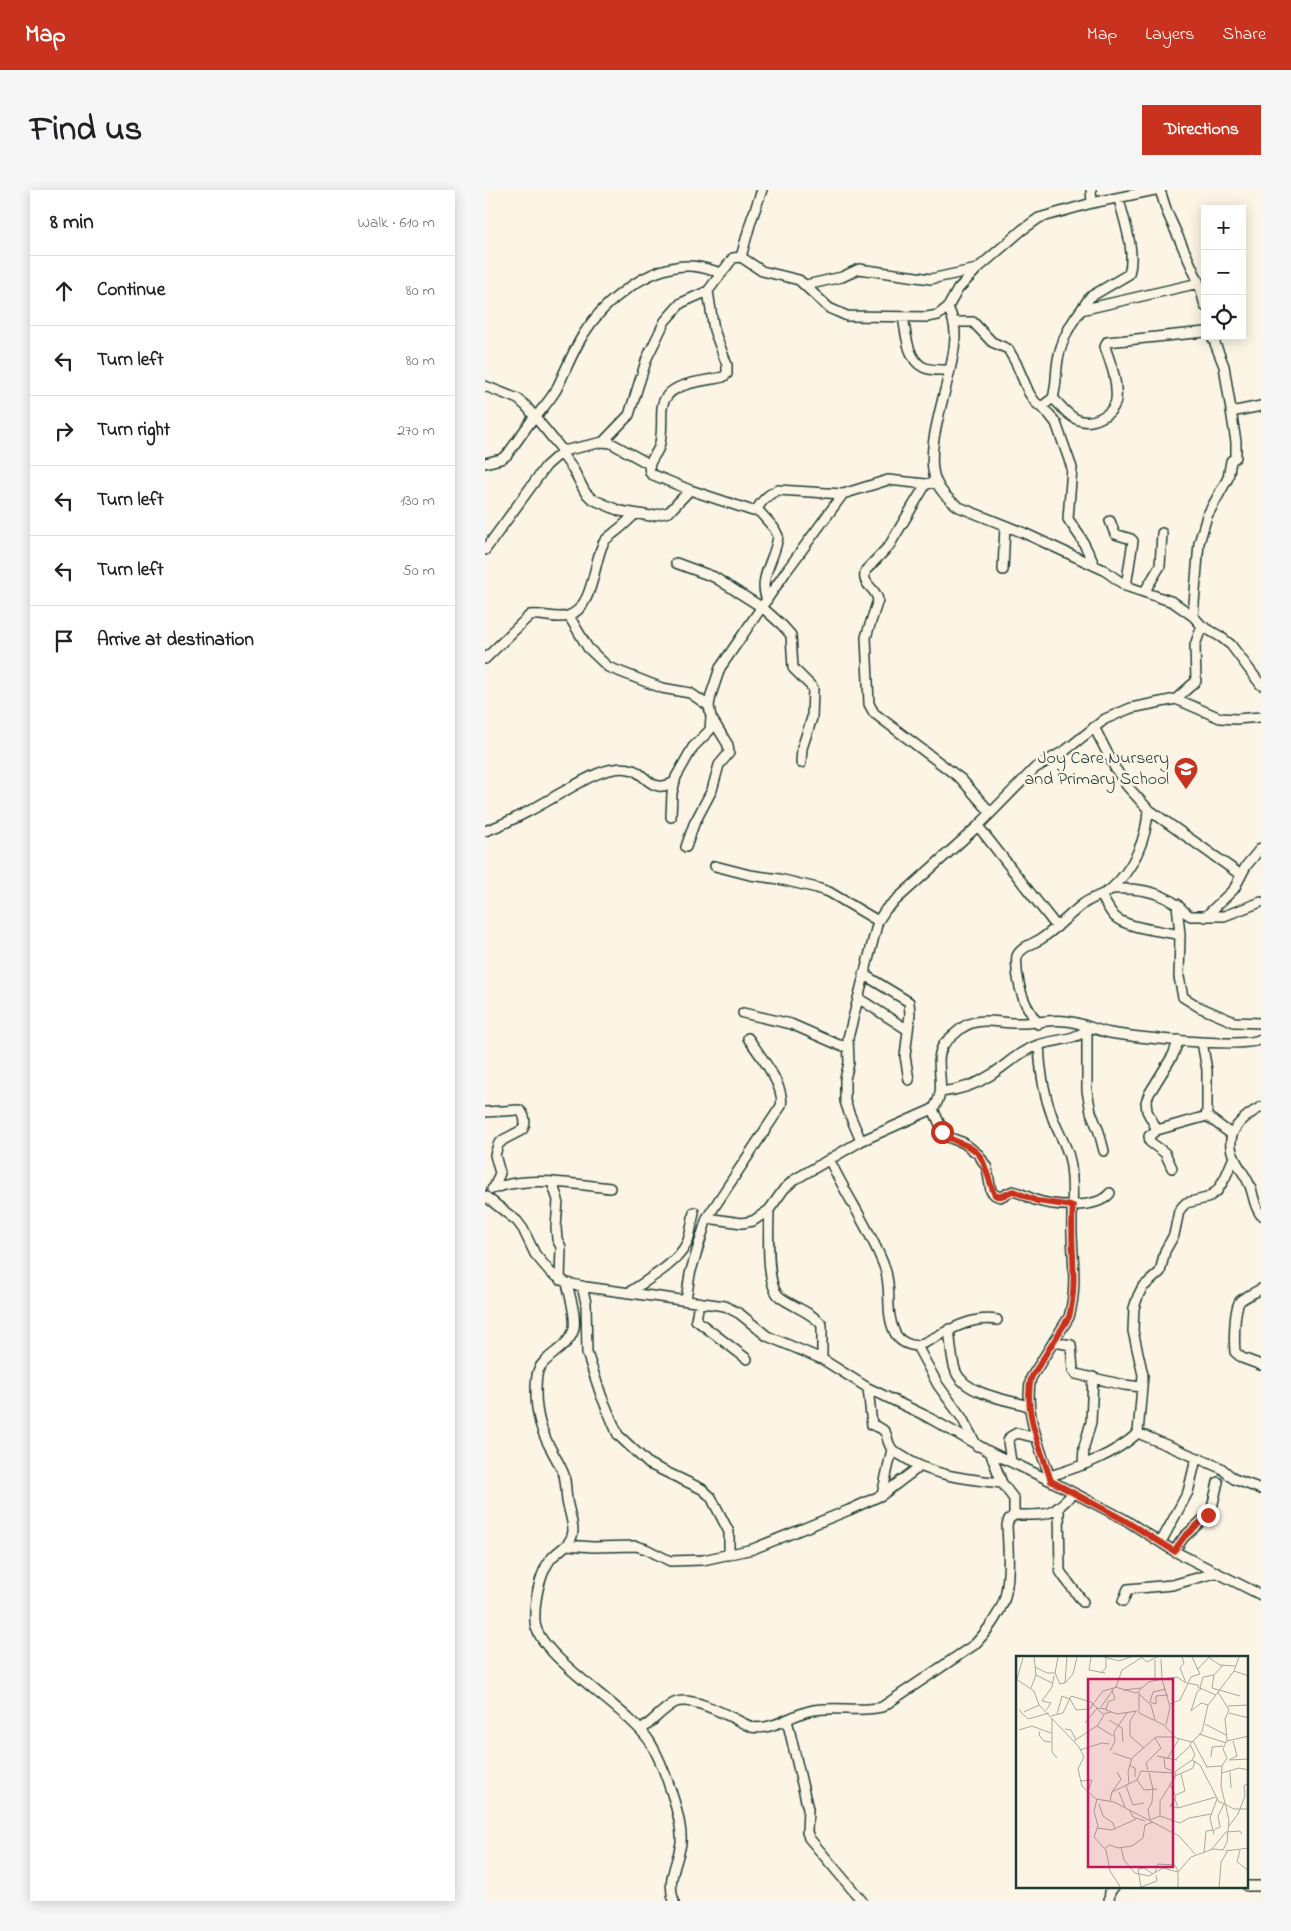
<!DOCTYPE html>
<html lang="en">
<head>
<meta charset="utf-8">
<style>
	:root { --surface:#fff; --page:#f6f6f6; --text:#202124; --muted:#757577; --line:#e0e0e0; --accent:#c8321e }
	body { margin:0; font-family:"Indie Flower",sans-serif; background:var(--page); color:var(--text) }
	.controls { position:absolute; right:15px; top:15px; display:grid; overflow:hidden; border-radius:0px; box-shadow:0 2px 12px #0003 }
	.controls button { width:45px; height:45px; display:grid; place-items:center; padding:0; border:0; border-bottom:1px solid var(--line); background:var(--surface); color:var(--text); font:25px sans-serif }
	.stop { position:absolute; width:15px; height:15px; margin:-11px; border:4px solid #c8321e; border-radius:50%; background:#fff }
	.stop.end { background:#c8321e; border-color:#fff; box-shadow:0 1px 5px #0008 }
	.list { margin:0; padding:0; list-style:none }
	h2 { display:flex; justify-content:space-between; align-items:center; height:65px; margin:0; padding:0 20px; font-size:21px }
	h2 small { font-size:16px; font-weight:400; color:var(--muted) }
	.list li { display:grid; grid-template-columns:32px 1fr auto; gap:15px; align-items:center; box-sizing:border-box; height:70px; padding:0 20px; border-top:1px solid var(--line) }
	.list b { display:block; font-size:19px; white-space:nowrap }
	.list em { font-size:16px; font-style:normal; color:var(--muted) }
	.icon { flex:none; width:28px; height:28px; fill:none; stroke:currentColor; stroke-width:2; stroke-linecap:round; stroke-linejoin:round }
	.map { position:relative; flex:none; width:776px; height:1711px; overflow:hidden; border-radius:0px }
	header { display:flex; align-items:center; gap:30px; box-sizing:border-box; height:70px; padding:0 25px; background:var(--accent); color:#fff }
	header strong { font-size:24px }
	nav { display:flex; gap:28px; margin-inline-start:auto; font-size:18px }
	.intro { display:flex; align-items:center; justify-content:space-between; box-sizing:border-box; height:120px; padding:0 30px }
	h1 { margin:0; font-size:35px }
	.button { padding:12px 22px; border-radius:0px; background:var(--accent); color:#fff; font-size:18px; font-weight:700 }
	main { display:flex; gap:30px; padding:0 30px }
	aside { flex:1; background:var(--surface); border-radius:0px; box-shadow:0 2px 12px #0003 }
	.map>svg:first-child { display:block }
</style>
</head>
<body>
<header>
<strong>Map</strong>
<nav><a>Map</a><a>Layers</a><a>Share</a></nav>
</header>
<div class="intro"><h1>Find us</h1><a class="button">Directions</a></div>
<main>
<aside>
<h2>8 min<small>Walk · 610 m</small></h2>
<ul class="list">
<li><svg class="icon" aria-label="ahead" viewBox="0 0 24 24"><path d="M12 20V5M6 11l6-6 6 6"/></svg><div><b>Continue</b></div><em>80 m</em></li>
<li><svg class="icon" aria-label="left" viewBox="0 0 24 24"><path d="M17 20v-9H6M10 6l-5 5 5 5"/></svg><div><b>Turn left</b></div><em>80 m</em></li>
<li><svg class="icon" aria-label="right" viewBox="0 0 24 24"><path d="M7 20v-9h11M14 6l5 5-5 5"/></svg><div><b>Turn right</b></div><em>270 m</em></li>
<li><svg class="icon" aria-label="left" viewBox="0 0 24 24"><path d="M17 20v-9H6M10 6l-5 5 5 5"/></svg><div><b>Turn left</b></div><em>130 m</em></li>
<li><svg class="icon" aria-label="left" viewBox="0 0 24 24"><path d="M17 20v-9H6M10 6l-5 5 5 5"/></svg><div><b>Turn left</b></div><em>50 m</em></li>
<li><svg class="icon" aria-label="arrive" viewBox="0 0 24 24"><path d="M6 21V4h12l-3 4 3 4H6"/></svg><div><b>Arrive at destination</b></div></li>
</ul>
</aside>
<div class="map">
<svg width="776" height="1711" viewBox="0 0 776 1711">
	<rect width="100%" height="100%" fill="#fcf5e5"/>
	<filter id="ink" filterUnits="userSpaceOnUse"><feTurbulence type="fractalNoise" baseFrequency=".02" numOctaves="2"/><feDisplacementMap in="SourceGraphic" scale="10" xChannelSelector="R" yChannelSelector="G"/><feConvolveMatrix kernelMatrix="1 2 1 2 8 2 1 2 1" color-interpolation-filters="sRGB"/></filter>
	<g filter="url(#ink)">
		<g fill="none" stroke-linecap="round" stroke-linejoin="round">
			<defs>
				<path id="minor" d="M606 0 607 13
					M675 0 682 22 714 93 720 116
					M256 67 266 31 277 0
					M321 95 357 87 374 79 446 89 492 79
					M223 101 229 140 242 175V184L238 187C217 192 180 192 177 218 176 231 178 244 174 257 171 266 160 274 166 284L205 300 268 321 272 319C277 310 283 304 293 300L358 304 403 290 441 294 451 292
					M463 117C467 126 470 134 470 143 471 184 436 255 451 291 455 301 465 311 474 317L539 343 619 380 641 396 688 412 708 426 717 436 736 447 746 455 776 495
					M596 120 605 107 644 84C651 61 639 31 634 9
					M418 127C421 142 422 169 438 177 445 181 457 180 465 180
					M469 132H488L507 152 523 159 531 173 544 203 550 212 564 224 571 233 587 278 583 329 596 348 610 376
					M0 196 33 209 41 216 78 261
					M568 208C575 215 582 225 591 229 605 236 628 226 631 210 633 192 626 174 620 157L622 152 720 142
					M556 217 568 208C571 198 571 187 572 177 574 155 583 137 596 120L714 93
					M746 222 776 216
					M50 228C57 219 65 210 71 200 80 182 87 163 98 145 118 112 163 76 203 76 215 76 226 80 237 83
					M118 252 144 225 162 168 180 131 196 113 223 101 248 68 256 67 277 81 314 90 344 118 362 126 442 127 453 125 463 117 473 99 492 79 537 40 554 28 607 13 670 0
					M76 263 88 279 100 302 107 309 135 321 166 326 184 322 205 300
					M0 273 16 269 22 265 49 227
					M441 294 404 356 381 380C375 395 391 397 393 410L381 447 384 514 389 523 476 589 506 623
					M272 319 289 338 293 346C291 368 272 388 282 410
					M625 331 630 344 646 349 648 351 641 396
					M0 360 61 276 78 261 118 252 126 253 164 274
					M191 373 229 387 278 418 297 435 306 445 308 478 328 498 327 528 317 558 316 573
					M518 380 520 336
					M660 401 675 376 677 343
					M84 426 103 458 123 477 177 498 205 503 224 516
					M708 426 714 353 722 326 743 288 746 271 751 267V252L739 176 727 146
					M0 469 45 425C58 423 71 430 83 426 110 417 108 370 119 352 121 348 127 345 130 342 137 337 144 330 150 324
					M691 509 711 491 710 455 717 436
					M663 619 756 685
					M186 627 187 603 191 587 208 557 225 540 226 527
					M493 636 572 737
					M0 641C26 632 52 617 76 603 93 594 110 582 129 579 157 574 158 594 174 596 179 597 184 594 189 593
					M201 657 209 634 227 600 234 575 244 563 243 555 226 527 224 516 226 505 235 478 300 383 358 304
					M230 676 265 685 294 689 332 698 344 702 393 731
					M626 699C649 698 672 700 691 714 697 718 700 724 706 726H739L776 712
					M616 705C620 712 624 720 629 726 640 738 679 741 695 745
					M692 714 695 745 694 787 698 807 714 817 749 832 776 833
					M720 727 749 699 761 676 776 658
					M378 784 424 812 425 824 420 866 424 890
					M373 808 423 840
					M258 823 306 834 354 855 363 857
					M553 834C540 815 535 805 532 781 532 777 531 771 532 766 535 758 549 753 556 749 571 739 584 725 598 714 606 708 616 706 625 700 648 680 662 649 663 619L642 596 630 578 609 537
					M602 840V901L606 922 614 942 619 961
					M717 852 722 880V926L746 944
					M554 855C555 879 558 902 567 926 572 941 582 955 585 971 590 996 586 1019 587 1044 588 1072 592 1099 584 1127L546 1188C538 1222 556 1259 566 1291
					M456 902C474 900 489 896 504 886 521 876 534 861 553 855 572 849 589 851 605 838
					M776 917C756 928 737 944 750 969 754 978 761 986 765 996 769 1006 769 1017 776 1025
					M448 919 460 946 479 953 494 965 502 978 506 1001 510 1005 515 1007 528 1001C536 1003 543 1007 550 1010 568 1016 612 1020 625 1003
					M0 922 34 920C40 924 42 934 37 940L18 950 13 955 10 965 15 983 9 998
					M672 940 662 921 661 912 664 904 688 865 694 850
					M376 951 364 923 360 911V889L364 873 363 848 393 731 401 719 493 636 550 578 581 560 620 529 646 518 691 509 735 528 751 529 776 527
					M345 971C362 1007 385 1039 399 1076 408 1098 399 1121 410 1143 414 1151 423 1155 432 1156 458 1145 482 1125 512 1130
					M687 978 680 963 665 952 664 946 672 940 722 926
					M67 992 73 1010 71 1038 72 1049 76 1057 75 1090
					M7 999C44 985 87 994 125 998
					M0 1006 32 1031 38 1039 50 1064 66 1083 82 1093 101 1097 240 1116 255 1124 282 1146 337 1169 383 1198 439 1225 505 1262 566 1291 639 1329 689 1361 776 1405
					M284 1020C284 1039 280 1096 295 1107 308 1117 327 1122 337 1135V1169
					M222 1028 296 916C301 897 274 864 263 848
					M82 1093C85 1107 91 1124 89 1138 85 1158 59 1165 53 1181 51 1187 51 1197 51 1203 51 1223 57 1244 67 1261 71 1269 76 1276 79 1285 81 1293 81 1302 82 1311 84 1321 88 1331 88 1341 87 1356 73 1359 65 1370 54 1385 49 1413 50 1431 50 1465 145 1519 165 1552 178 1573 198 1629 196 1653 193 1673 181 1690 189 1711
					M97 1096 101 1113 102 1163 116 1205 133 1245 164 1274 217 1299 226 1307 244 1342V1365
					M776 1099C769 1103 761 1106 755 1111 749 1119 749 1151 750 1162L757 1168 776 1175
					M143 1103C163 1089 191 1075 202 1053 206 1044 207 1032 209 1022
					M201 1110 205 1084 222 1028 257 1033 268 1031 284 1020 299 999 309 990 376 951 448 919C465 897 446 873 459 854 463 849 469 845 473 841 490 825 511 833 531 833 548 834 565 829 581 831 595 832 610 840 625 843 649 847 759 859 776 849
					M214 1112 211 1130 262 1169
					M464 1139C466 1153 466 1170 471 1182 480 1204 523 1210 544 1216
					M569 1152 586 1155 588 1180 591 1184 639 1195 657 1197
					M432 1156 453 1195 477 1228 492 1256
					M383 1198 387 1235C408 1241 398 1248 407 1259 409 1262 414 1264 417 1266 446 1286 482 1289 517 1293
					M653 1243 736 1278 749 1289 776 1299
					M505 1262 517 1293 529 1309V1325
					M526 1272 523 1251 525 1247 532 1243 552 1248
					M598 1275 599 1257 606 1232 608 1187
					M565 1286C597 1276 627 1266 653 1243L658 1185 648 1141 649 1118 653 1106 657 1098 675 1082 680 1061 689 1045 694 1021 697 1017 701 1013 722 1008 732 1001 740 988 749 967
					M397 1305 407 1259
					M574 1319 575 1381 579 1387 598 1412
					M676 1352 703 1302 711 1269
					M82 1355 108 1357 151 1356 161 1359 185 1371 218 1370 268 1359 364 1320 397 1305 434 1277
					M689 1361 699 1347 726 1322 733 1292
					M638 1411 643 1399 687 1395 730 1383
					M302 1530 323 1619 322 1642 324 1648 377 1711
					M156 1540C167 1532 178 1519 189 1513 207 1504 249 1529 266 1537 287 1541 304 1526 324 1521 348 1515 374 1523 397 1517L489 1455C501 1443 519 1419 521 1402 525 1380 523 1357 522 1335L524 1329 529 1325C561 1325 566 1328 588 1303
					M762 1696H776
					M624 1711 625 1702 629 1697"/>
			</defs>
			<use href="#minor" stroke="#1f3d34" stroke-width="12"/>
			<use href="#minor" stroke="#fcf5e5" stroke-width="9"/>
		</g>
	</g>
	<g fill="none" stroke-linecap="round" stroke-linejoin="round" filter="url(#ink)">
		<path stroke="#c8321e" stroke-width="6" d="M457 942C465 953 485 952 495 966 501 974 507 1003 510 1005 516 1009 522 1003 528 1001L552 1011 588 1016C584 1054 594 1089 584 1127L546 1188C538 1222 556 1259 566 1291L639 1330 689 1361 699 1347 723 1325"/>
	</g>
	<defs>
		<symbol id="school-pin" viewBox="-11 -11 22 30"><path d="M0 17L-7.5 6A9.5 9.5 0 1 1 7.5 6Z" fill="#c8321e" stroke="#fcf5e5"/><path d="M0-5L7-2L0 1L-7-2ZM-4 1L0 2.5L4 1V4Q0 6-4 4Z" fill="#fff"/></symbol>
	</defs>
	<g fill-rule="evenodd">
		<use href="#school-pin" x="687" y="565" width="28" height="38"/>
	</g>
	<g text-anchor="middle" dominant-baseline="central" stroke-width="5" stroke-linejoin="round" paint-order="stroke">
		<g font-size="18" fill="#1f3d34" stroke="#fcf5e5" text-anchor="end">
			<text x="684" y="569">Joy Care Nursery<tspan x="684" dy="21">and Primary School</tspan></text>
		</g>
	</g>
	<g transform="translate(531 1466)">
		<rect width="232" height="232" fill="#fcf5e5"/>
		<path fill="none" stroke="#a4ab9e" stroke-width="1" d="M42 1 39 17 44 28 49 27 51 1M75 1 73 14 89 17M88 1 103 5 115 1M125 1 131 6 141 1M166 1 168 7 164 12 170 27M176 1 184 18M192 1 204 9 219 10M145 3 146 23 154 51 150 69M19 11 31 17H39M181 14 193 1M218 15 233 20M85 17 90 12V1M20 19 36 27M198 19 196 32 224 40M0 23 18 35 23 49 63 91 68 101 62 113 66 130 80 143 98 146 163 180 179 198M1 23 7 2M146 23 161 21 170 27M139 25V4M49 27 57 18 61 1M171 27 182 29 183 33M100 31 106 14 125 2M15 32 20 19 18 1M184 32 187 21 198 19 207 9M184 32 200 39M185 33 181 36 175 55 185 47 192 49M96 34 99 43 92 46 90 54 101 58 121 55M107 34 125 32M123 36V57L148 69 160 82 176 86M123 38 135 49 139 64M26 45 36 31 38 20M26 45 35 47 30 54M134 46 140 48V40L152 39M134 46 137 36 150 33M77 48 87 35 98 32M154 48 164 44 175 21 184 18M212 50 233 49M85 51 99 31 120 37 133 26 146 23M80 52 87 58 95 56M3 54 12 63 33 57M120 55 114 65V80L128 92M8 56 23 49M213 57 233 62M41 58 46 40 54 43 60 54 74 53 77 48M35 60 47 57 55 40 75 46 81 52M36 63V96L41 102M93 64 106 72 107 86M69 67 81 52 90 53M189 68 210 79M81 70 97 80M49 73 55 74 60 84M3 74 16 70 35 77M24 75 23 79 28 85 35 86M183 78 210 87M58 85 82 69 88 59M177 85 191 111M211 85 233 80M64 94 86 87 93 88M94 95 99 85 98 76 111 57M97 97 115 103M141 100 161 104M195 101 196 91 207 90M148 102 149 112 157 115M151 103 163 83M160 103 174 90M176 104 184 109 203 146 210 148M213 104 221 100 217 85M213 104 233 103M113 109 119 112V121M190 111 206 110M132 114 130 107 145 92 139 82M160 116 159 122 154 128 160 141 154 150 162 152M214 116 215 132M133 117 137 133 136 146 132 154 134 164M206 117 223 112 233 114M159 120 177 112 179 105M121 124 128 134 141 133M64 125 76 124 73 133M113 128 112 116 116 102 140 81H159M110 130 117 149 128 147M96 136 105 123 101 116M103 136 109 151M160 139 169 135 165 118M81 143 78 155 82 170 78 181 90 194 94 215 105 232M159 143 162 152 200 141M94 145 96 136 121 124 125 115 157 117 176 104 179 99 174 88 186 76 192 49 202 36M83 148 87 160 97 167 99 173M210 149 218 153H233M114 155 117 161 129 165M144 160 164 167 173 162 195 158M134 164 144 160V145L154 129M213 170 222 158 229 140 228 130 231 128M81 172 96 174 120 163M199 173 204 171 202 160 208 148M198 179 194 162 201 143M105 191 108 204 119 217 133 220 147 212 162 216M89 192 94 189 102 192 116 190 127 182 129 169 137 166M195 194 210 176 224 175 226 178M224 194 221 206 233 215M209 195 233 192M188 197 190 175 199 174M139 216 142 208 159 209 162 215M125 231 141 225 140 219M125 232 122 213 128 212 137 218M162 232V216L175 201 197 193 207 194 211 186 213 164 205 130 206 110 211 102 207 93 211 84 209 63 213 54 202 36 218 15 223 1M203 232 205 206 211 196"/>
		<path fill="#c2185b" fill-opacity="0.15" stroke="#c2185b" stroke-width="2.5" d="M72 23H157V211H72Z"/>
		<rect width="232" height="232" fill="none" stroke="#1f3d34" stroke-width="2.5"/>
	</g>
</svg>
<div class="controls">
<button>+</button>
<button>−</button>
<button><svg class="icon" aria-label="locate" viewBox="0 0 24 24"><circle cx="12" cy="12" r="6"/><path d="M12 2v4M12 18v4M2 12h4M18 12h4"/></svg></button>
</div>
<div class="stop" style="left:457px;top:942px"></div>
<div class="stop end" style="left:723px;top:1325px"></div>
</div>
</main>
</body>
</html>
